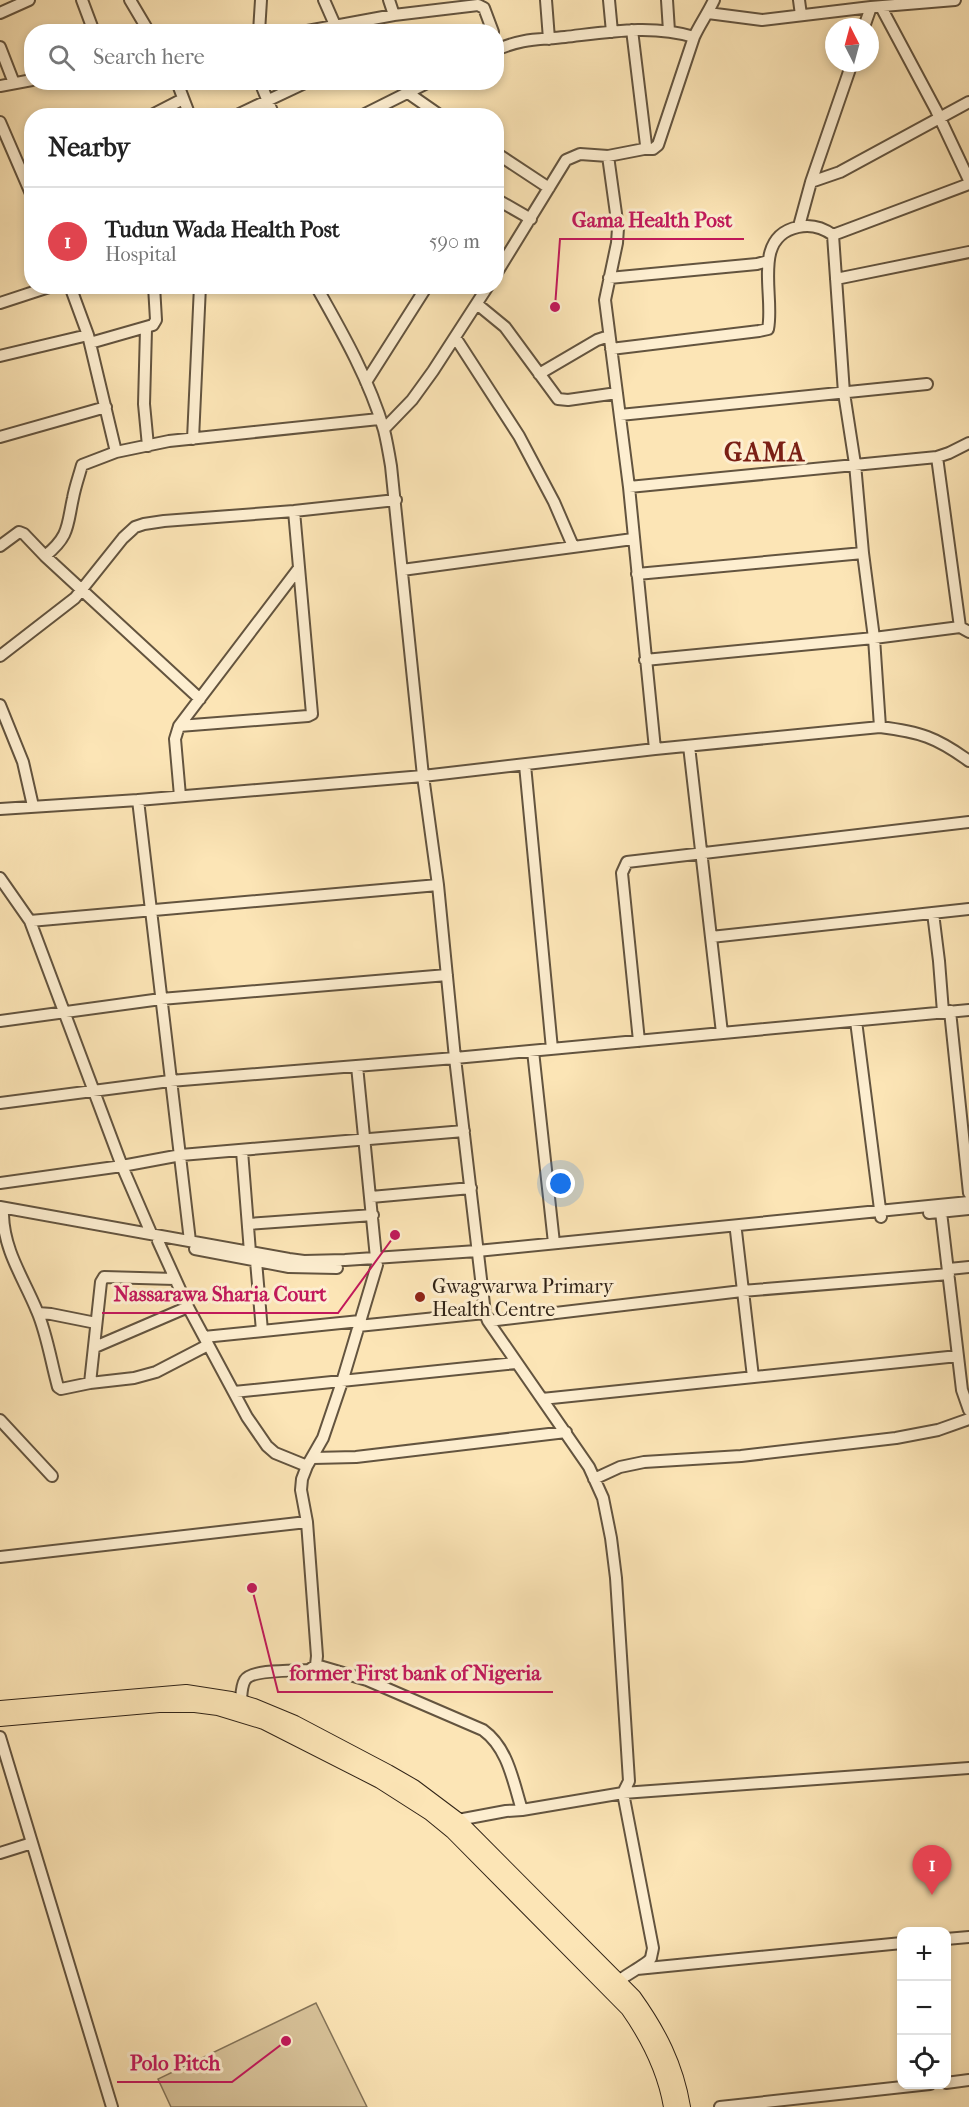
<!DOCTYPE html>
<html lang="en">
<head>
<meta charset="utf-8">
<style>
	:root { --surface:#fff; --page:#f2f2f2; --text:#222; --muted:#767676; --line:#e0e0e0; --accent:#ea580c }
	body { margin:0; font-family:"IM FELL French Canon",serif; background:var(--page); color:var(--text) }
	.controls { position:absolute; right:18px; bottom:18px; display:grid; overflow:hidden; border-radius:12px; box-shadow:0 3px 9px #0003 }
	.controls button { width:54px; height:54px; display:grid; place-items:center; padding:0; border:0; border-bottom:2px solid var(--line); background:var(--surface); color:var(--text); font:30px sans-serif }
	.compass { position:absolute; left:825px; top:18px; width:54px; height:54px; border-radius:50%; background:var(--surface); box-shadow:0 3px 9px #0003; rotate:354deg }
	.you { position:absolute; left:561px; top:1184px; width:21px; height:21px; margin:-15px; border:4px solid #fff; border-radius:50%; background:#1a73e8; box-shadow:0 0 0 9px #1a73e833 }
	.badge { display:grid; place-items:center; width:39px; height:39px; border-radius:50%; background:var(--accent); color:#fff; font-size:20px; font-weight:700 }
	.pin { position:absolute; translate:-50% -50px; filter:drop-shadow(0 2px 3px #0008) }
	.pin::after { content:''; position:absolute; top:32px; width:21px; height:18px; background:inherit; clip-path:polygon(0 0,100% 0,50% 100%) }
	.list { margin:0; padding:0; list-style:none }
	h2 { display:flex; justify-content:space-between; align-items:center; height:78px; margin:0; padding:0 24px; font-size:26px }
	h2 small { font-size:20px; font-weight:400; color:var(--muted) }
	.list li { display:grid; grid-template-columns:39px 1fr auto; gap:18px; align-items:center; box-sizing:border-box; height:108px; padding:0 24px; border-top:2px solid var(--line) }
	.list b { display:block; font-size:22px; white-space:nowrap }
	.list p { margin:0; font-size:20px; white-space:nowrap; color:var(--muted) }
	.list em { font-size:20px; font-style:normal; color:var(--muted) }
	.icon { flex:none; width:33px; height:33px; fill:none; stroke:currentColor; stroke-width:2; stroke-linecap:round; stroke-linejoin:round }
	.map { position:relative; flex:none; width:969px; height:2107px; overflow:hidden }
	.search { position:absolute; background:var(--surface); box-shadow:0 3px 9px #0003; left:24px; top:24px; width:480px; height:66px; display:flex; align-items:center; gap:15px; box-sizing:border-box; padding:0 21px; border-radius:24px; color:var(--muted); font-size:22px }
	.panel { position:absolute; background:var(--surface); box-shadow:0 3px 9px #0003; left:24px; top:108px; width:480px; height:186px; border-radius:24px }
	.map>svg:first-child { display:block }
</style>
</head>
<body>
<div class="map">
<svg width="969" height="2107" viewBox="0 0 969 2107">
	<rect width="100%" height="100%" fill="#fce5b6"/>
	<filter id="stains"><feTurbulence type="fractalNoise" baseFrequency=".00333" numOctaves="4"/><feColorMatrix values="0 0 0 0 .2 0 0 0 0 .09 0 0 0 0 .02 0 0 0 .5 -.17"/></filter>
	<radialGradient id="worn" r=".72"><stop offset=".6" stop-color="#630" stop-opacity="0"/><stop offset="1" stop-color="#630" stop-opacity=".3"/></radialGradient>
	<path fill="#d9c49b" stroke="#847459" stroke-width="1.5" d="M316 2003 367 2107H171L158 2079Z"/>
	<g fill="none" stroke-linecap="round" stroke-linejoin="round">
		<defs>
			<path id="minor" d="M82 0 94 32
				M130 0 149 32
				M324 0 335 25
				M389 0 394 15
				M546 0 549 39
				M609 0 612 32
				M667 0 669 31
				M799 0 801 15
				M881 7 936 110 969 180
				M0 13 29 0
				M708 13 762 20 871 7 955 0
				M864 27 871 7
				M259 32 261 0
				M302 32 394 15 478 5 484 8 493 32
				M0 47 14 83
				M496 50C523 38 537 40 565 37 608 32 652 24 694 37
				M177 82 190 116
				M260 82 274 116
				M0 86 32 80
				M408 93 441 116
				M150 116 183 99
				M235 116 307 82
				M361 116 429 82
				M0 122 32 196
				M644 149H653L658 145 694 37C700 24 708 13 714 0
				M496 153 549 188
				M608 156 618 228 617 243 605 300 629 487 655 749
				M811 182 840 172 969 102
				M496 199 531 219
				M799 226 811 182 852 63
				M833 235 969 184
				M496 274 566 160 580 154 608 156 644 149 646 145 632 30
				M609 278 757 264 768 261
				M836 279 969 252
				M70 286 88 335 116 452
				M316 286C342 332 369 379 384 430 387 442 389 454 391 466L423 776 438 885 455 1058 485 1313 488 1321 589 1467 603 1498 611 1538 616 1578 629 1781 623 1793 653 1948C653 1949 651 1957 651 1958 647 1965 622 1976 614 1985
				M0 303 52 286
				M477 304 505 327 558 399 568 400 617 393
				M146 329 144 404 148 446
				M455 337 519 436 554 502 573 546
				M90 343 153 325 156 320 154 286
				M611 349 759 331 768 329C775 296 751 237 798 227 811 224 822 227 833 235L844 393 855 464 863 553 874 638 880 727
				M0 356 88 335
				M539 374 597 340 609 336
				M366 382 427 286
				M620 415 927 384
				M384 429 412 400 433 371 488 286
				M0 437 106 407
				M193 439 200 286
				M937 457 960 627
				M629 487 937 457 949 453 969 443
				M0 546 19 532 24 534 45 556 200 699
				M45 556C70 536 67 525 73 498 75 487 79 476 82 465L116 452 169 441 379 419
				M402 570 633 539
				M637 574 863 553
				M0 656 75 598 123 538 135 527 144 524 164 521 294 511 396 500
				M645 660 874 638 960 627 969 632
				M0 705 23 762 33 806
				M179 726 308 716 312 714 294 511
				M689 746 722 1033
				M525 765 552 1049
				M180 796 175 739 179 726 299 568
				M138 800 190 1241
				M0 809 138 800 423 776 655 749 880 727C920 732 936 737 969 761
				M0 878 30 921 122 1166 151 1233
				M933 913 939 961 943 1012
				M30 921 438 885
				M711 937 969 909
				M950 1011 969 1193
				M0 1021 161 999 447 975
				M856 1021 881 1217
				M639 1041 622 873 627 862 969 822
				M533 1051 554 1243
				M357 1066 376 1258
				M0 1103 170 1081 455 1058 969 1010
				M242 1151 250 1252
				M0 1183 122 1166 181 1155 464 1131
				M371 1197 471 1188
				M0 1207 289 1259 304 1261 345 1260 477 1251 969 1202
				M941 1212 962 1390 969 1410
				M929 1213 969 1209
				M3 1215C4 1251 24 1279 37 1311 47 1334 51 1362 58 1387L61 1389 90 1383 134 1378 156 1372 208 1345
				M248 1224 373 1215
				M736 1231 753 1377
				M158 1241 188 1307 247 1417 267 1446 275 1453 307 1466
				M195 1249 289 1267 337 1268
				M256 1261 262 1331
				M949 1269 969 1267
				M38 1313 51 1314 96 1323
				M488 1321 742 1291 949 1274
				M358 1326 485 1313
				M204 1337 360 1321
				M95 1347 188 1307
				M90 1383 101 1282 104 1277 175 1279
				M234 1392 516 1363
				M542 1399 958 1356
				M0 1420 52 1476
				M313 1458 356 1457 566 1432
				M594 1479 620 1467 644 1462 741 1456 896 1438 938 1430 969 1419
				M0 1557 307 1522
				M316 1665 367 1680 483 1730C508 1748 513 1781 522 1810
				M240 1709C242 1700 240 1688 245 1680 252 1669 295 1671 309 1670L316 1665 317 1656 307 1522 301 1490 302 1479 307 1466 323 1438 342 1382 377 1265
				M0 1737 112 2107
				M458 1820 506 1811 522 1810 623 1793 969 1768
				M0 1853 32 1843
				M946 1939 969 1937
				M637 1969 902 1943
				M946 2083 969 2080
				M720 2107 930 2084"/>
			<path id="major" d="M0 1708 186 1692 231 1699 254 1706 295 1723 388 1772 414 1787 458 1820 634 1997C659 2032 676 2065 683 2107
				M0 1719 159 1705H195L218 1708 264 1722 380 1781 430 1813 452 1831 628 2009C649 2039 665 2071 671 2107"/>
		</defs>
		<use href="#minor" stroke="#63543f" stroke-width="14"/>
		<use href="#major" stroke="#302317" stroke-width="16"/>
		<use href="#minor" stroke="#fdeed0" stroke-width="10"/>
		<use href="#major" stroke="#fce5b6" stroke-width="14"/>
	</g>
	<circle fill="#8f2418" stroke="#fdeed0" stroke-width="2" cx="420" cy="1297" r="6"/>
	<g text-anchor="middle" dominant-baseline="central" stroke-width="6" stroke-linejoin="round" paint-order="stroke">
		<g font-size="20" fill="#302317" stroke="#fdeed0" text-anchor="start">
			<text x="432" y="1286">Gwagwarwa Primary<tspan x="432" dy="23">Health Centre</tspan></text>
		</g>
		<g font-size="26" font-weight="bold" letter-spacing="1.5" fill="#7a1f14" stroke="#fdeed0">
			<text x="765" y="452">GAMA</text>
		</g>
	</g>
	<path fill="none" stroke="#c2185b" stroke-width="2" d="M555 307L560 239H744M395 1235L338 1313H102M252 1588L278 1692H553M286 2041L232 2082H117"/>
	<g fill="#c2185b" stroke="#fdeed0" stroke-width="2">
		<circle cx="555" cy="307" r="6"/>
		<circle cx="395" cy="1235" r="6"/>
		<circle cx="252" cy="1588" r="6"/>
		<circle cx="286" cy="2041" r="6"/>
	</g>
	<g font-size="21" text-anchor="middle" font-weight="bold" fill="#c2185b" stroke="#fdeed0" stroke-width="6" stroke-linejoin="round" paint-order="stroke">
		<text x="652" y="227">Gama Health Post</text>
		<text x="220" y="1301">Nassarawa Sharia Court</text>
		<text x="415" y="1680">former First bank of Nigeria</text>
		<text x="175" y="2070">Polo Pitch</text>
	</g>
	<rect width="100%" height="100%" filter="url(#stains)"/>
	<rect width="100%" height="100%" fill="url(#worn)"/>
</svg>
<div class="controls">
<button>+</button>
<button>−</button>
<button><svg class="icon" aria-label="locate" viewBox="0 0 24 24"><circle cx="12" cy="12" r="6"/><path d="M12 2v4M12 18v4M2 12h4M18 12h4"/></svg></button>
</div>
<svg class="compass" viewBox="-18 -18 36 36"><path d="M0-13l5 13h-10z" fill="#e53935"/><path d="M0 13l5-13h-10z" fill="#767676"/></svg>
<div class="you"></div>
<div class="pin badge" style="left:932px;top:1895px;background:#e0444e">1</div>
<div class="search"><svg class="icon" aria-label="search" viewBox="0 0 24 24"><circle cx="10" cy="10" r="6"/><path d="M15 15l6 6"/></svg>Search here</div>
<section class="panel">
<h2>Nearby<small></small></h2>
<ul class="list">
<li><span class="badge" style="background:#e0444e">1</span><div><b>Tudun Wada Health Post</b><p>Hospital</p></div><em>590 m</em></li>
</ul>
</section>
</div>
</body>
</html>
